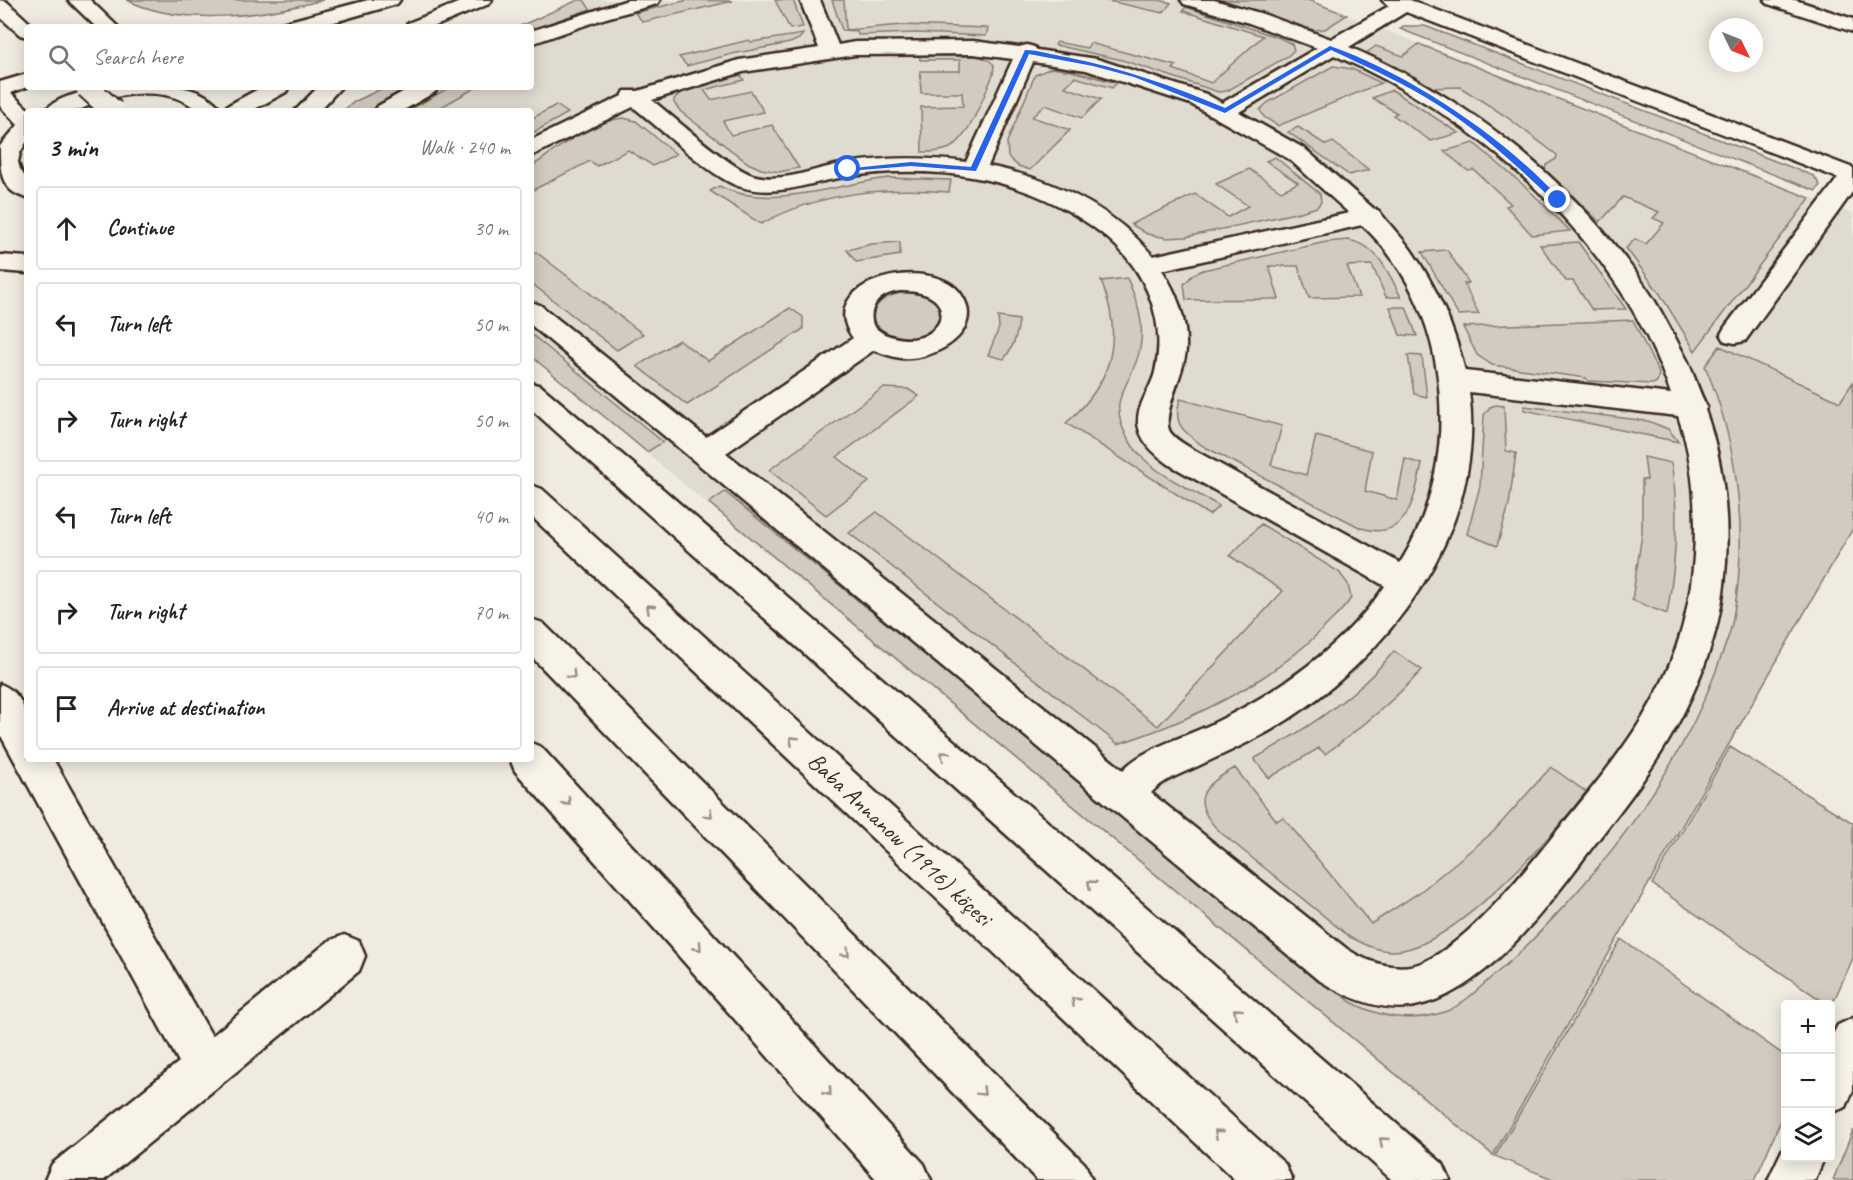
<!DOCTYPE html>
<html lang="en">
<head>
<meta charset="utf-8">
<style>
	:root { --surface:#fff; --page:#f2f2f2; --text:#222; --muted:#767676; --line:#e0e0e0 }
	body { margin:0; font-family:Caveat,sans-serif; background:var(--page); color:var(--text) }
	.controls { position:absolute; right:18px; bottom:18px; display:grid; overflow:hidden; border-radius:6px; box-shadow:0 3px 15px #0003 }
	.controls button { width:54px; height:54px; display:grid; place-items:center; padding:0; border:0; border-bottom:2px solid var(--line); background:var(--surface); color:var(--text); font:30px sans-serif }
	.compass { position:absolute; left:1709px; top:18px; width:54px; height:54px; border-radius:50%; background:var(--surface); box-shadow:0 3px 15px #0003; rotate:133deg }
	.stop { position:absolute; width:18px; height:18px; margin:-14px; border:4px solid #2563eb; border-radius:50%; background:#fff }
	.stop.end { background:#2563eb; border-color:#fff; box-shadow:0 2px 6px #0008 }
	.list { margin:0; padding:0; list-style:none }
	h2 { display:flex; justify-content:space-between; align-items:center; height:78px; margin:0; padding:0 24px; font-size:26px }
	h2 small { font-size:20px; font-weight:400; color:var(--muted) }
	.list li { display:grid; grid-template-columns:39px 1fr auto; gap:18px; align-items:center; box-sizing:border-box; height:84px; margin:0 12px 12px; padding:0 12px; border:2px solid var(--line); border-radius:6px }
	.list b { display:block; font-size:22px; white-space:nowrap }
	.list em { font-size:20px; font-style:normal; color:var(--muted) }
	.icon { flex:none; width:33px; height:33px; fill:none; stroke:currentColor; stroke-width:2; stroke-linecap:round; stroke-linejoin:round }
	.map { position:relative; flex:none; width:1853px; height:1180px; overflow:hidden }
	.search { position:absolute; background:var(--surface); box-shadow:0 3px 15px #0003; left:24px; top:24px; width:510px; height:66px; display:flex; align-items:center; gap:15px; box-sizing:border-box; padding:0 21px; border-radius:6px; color:var(--muted); font-size:22px }
	.panel { position:absolute; background:var(--surface); box-shadow:0 3px 15px #0003; left:24px; top:108px; width:510px; height:654px; border-radius:6px }
	.map>svg:first-child { display:block }
</style>
</head>
<body>
<div class="map">
<svg width="1853" height="1180" viewBox="0 0 1853 1180">
	<rect width="100%" height="100%" fill="#efebe0"/>
	<filter id="ink" filterUnits="userSpaceOnUse"><feTurbulence type="fractalNoise" baseFrequency=".0167" numOctaves="2"/><feDisplacementMap in="SourceGraphic" scale="12" xChannelSelector="R" yChannelSelector="G"/><feConvolveMatrix kernelMatrix="1 2 1 2 8 2 1 2 1" color-interpolation-filters="sRGB"/></filter>
	<g filter="url(#ink)">
		<path fill="#e0dbd0" d="M578 0H1308L1853 214V530L1493 1157 531 357V111H343L354 102 384 87H531V27H518Z"/>
		<path fill="#d1cbc0" stroke="#867a6f" stroke-width="1.5" d="M127 0H323C266 15 182 28 127 0Z
			M578 0H584L590 9 531 30V27H518Z
			M688 0 733 1 643 22 635 13Z
			M775 0H793L803 27 790 29Z
			M832 0H844L846 30 902 25 988 28 986 36 916 33 858 35 857 31 842 30Z
			M1104 0H1159L1171 3 1163 13Z
			M1222 0H1308L1347 15 1325 29 1314 30Z
			M1186 7 1280 38 1292 44 1294 50 1288 56 1227 91 1218 92 1122 60 1055 45 1057 42 1087 48 1090 43 1176 66 1173 69 1211 83 1263 36 1183 11Z
			M1403 26H1425L1814 176 1820 185 1816 191 1400 29Z
			M803 34 799 39 790 43 732 54 687 66 679 57 749 40 751 42Z
			M1419 44 1810 198 1695 351 1660 294 1626 248 1635 239 1646 244 1664 223 1653 218 1659 212 1623 197 1600 222 1545 170 1546 165 1556 159 1557 155 1504 115 1460 87 1429 88 1365 54 1376 46 1403 56Z
			M919 53C938 54 983 50 994 65L993 75C984 95 969 139 950 148 941 152 932 152 922 152L921 107 963 106 962 93H921L920 71H960V60H920Z
			M1333 66 1352 69 1381 83 1278 126 1264 117 1260 110 1267 103Z
			M1051 68 1072 71 1117 83 1112 88 1075 77 1065 87 1101 99 1082 118 1045 105 1032 117 1070 130 1030 170 1018 166 1008 157 1007 142 1035 75Z
			M740 74 744 80 704 90 711 100 751 91 764 112 723 121 731 135 772 125 799 168 779 172 761 169 748 163 681 112 674 103V99L681 92Z
			M385 87H410L370 111H343L354 102Z
			M450 87H477L434 111H408Z
			M1392 90 1459 133 1431 141 1393 115 1397 113 1372 98Z
			M556 105 568 113 531 134V119Z
			M623 118 636 121 676 154 653 166 628 150 597 166 590 161 531 191V167C557 149 590 122 623 118Z
			M1298 127 1326 145 1333 142 1369 170 1349 175 1288 132Z
			M1474 143 1528 189 1570 231 1532 235 1506 206 1511 204 1474 170 1468 171 1444 151Z
			M1275 157 1320 194 1321 202 1317 207 1300 212 1186 237 1167 238 1147 234 1131 224 1195 194 1228 217 1248 206 1216 184 1249 169 1281 191 1298 183 1266 161Z
			M889 178 951 180 949 192C883 187 820 192 761 224L710 191 719 186C767 211 837 184 889 178Z
			M1348 240C1378 245 1388 272 1401 297H1386L1372 265 1347 266 1359 297 1309 298 1298 266H1269L1279 299 1186 300 1184 284 1194 274 1203 270 1326 242Z
			M900 242V255L856 262 847 250 871 244Z
			M1578 242 1626 309 1592 310 1573 281H1566L1540 245Z
			M1447 250 1469 283 1464 284 1479 314 1458 315 1422 252Z
			M536 252 643 334 617 350 531 283V255Z
			M1127 278C1137 300 1145 323 1140 348 1137 367 1126 381 1120 399 1114 420 1130 446 1145 460 1164 478 1196 492 1219 506L1209 515 1066 423C1113 383 1124 337 1101 281Z
			M907 292C923 293 941 298 942 317 940 321 937 327 934 330 917 345 883 339 873 319 873 300 891 294 907 292Z
			M1390 307H1406L1417 336 1400 335Z
			M790 308 803 317V329L687 405 637 366 679 340 708 361Z
			M998 317 1019 320C1017 336 1014 346 1004 359L988 355 999 328Z
			M1633 320 1659 374 1657 382 1653 384 1588 381 1586 378 1492 365 1477 355 1463 327Z
			M531 334 663 442 647 452 531 356Z
			M1720 346 1840 402 1853 382V528L1493 1155 709 503 725 492 1351 1002C1381 1018 1414 1023 1447 1011 1464 1004 1480 987 1494 975 1521 953 1544 928 1568 902 1630 833 1683 758 1716 671 1721 655 1729 639 1732 623 1749 539 1739 445 1705 366Z
			M1408 355 1422 356 1427 397 1414 394Z
			M883 388 908 389 919 396 837 457 869 482 826 515 769 470Z
			M1180 399 1282 426 1271 465 1306 475 1316 436 1372 451 1365 491 1397 500 1405 459 1422 464C1414 499 1408 542 1361 528L1203 446C1184 432 1172 425 1180 399Z
			M1496 405 1504 406 1506 451 1516 453 1509 505 1497 546 1467 534 1480 486 1484 415 1490 407Z
			M1524 406 1648 421 1668 429 1679 442 1524 410Z
			M1644 457 1671 463C1680 513 1676 564 1667 614L1632 600 1642 534V479L1647 480Z
			M877 512 1158 726 1283 591 1230 556 1261 524 1339 572 1348 584 1351 598C1344 610 1332 619 1323 629 1267 685 1192 720 1118 744L849 533Z
			M1394 651 1422 670C1392 702 1360 729 1325 754L1319 748 1269 778 1254 759C1304 730 1357 697 1394 651Z
			M1730 747 1853 823V958L1831 1007 1652 884Z
			M1551 767 1586 792C1552 836 1451 952 1392 951 1376 951 1364 944 1350 937L1220 832C1189 801 1201 786 1235 768L1277 821 1283 817 1371 924 1420 892 1493 832Z
			M1621 939 1785 1056V1111L1755 1180H1555L1495 1156Z
			M1853 1130V1180H1833Z"/>
		<g fill="none" stroke-linecap="round" stroke-linejoin="round">
			<defs>
				<path id="minor" d="M628 0H660L657 4 606 18 531 44V31Z
					M800 0H820L838 45 855 42 973 41 1019 47 1027 45 1034 47 1037 50 1097 59 1206 94 1222 103 1317 48 1249 23 1184 4 1181 0H1214L1263 14 1331 39 1389 6 1382 0H1410L1853 168V191L1745 341 1735 343 1725 341 1721 334 1725 327 1838 178 1406 12 1349 47C1470 98 1581 187 1653 298 1665 318 1677 341 1688 362 1695 377 1699 393 1707 407L1705 410C1729 476 1733 557 1717 625 1707 664 1690 703 1670 738 1648 776 1621 810 1594 845 1552 900 1487 993 1415 1006 1381 1013 1346 997 1317 979L531 325V302L540 305 706 437 853 338C811 280 933 253 961 294 987 332 934 361 901 358 892 357 882 353 874 350L726 453 1123 770C1142 749 1185 737 1212 724 1277 693 1343 647 1385 586L1170 465C1156 455 1140 442 1138 423 1137 404 1151 389 1155 372 1168 318 1143 264 1100 232 1027 176 935 163 845 177 809 182 776 199 738 186 711 177 659 127 633 107L531 156V140L622 96 625 91H638L739 60 819 48ZM973 54 1013 59 966 162C926 157 887 157 847 163 818 167 786 183 756 176 733 171 675 118 652 100L743 72 855 55ZM1334 55C1480 118 1619 240 1671 394L1465 371C1454 327 1437 287 1411 250 1401 236 1388 224 1379 211L1374 209 1305 149 1239 112ZM1033 62 1086 70 1191 104 1289 159 1349 213 1153 256C1110 205 1052 179 988 166ZM1362 225C1453 308 1464 462 1400 563L1192 449C1184 444 1175 439 1170 432 1160 415 1186 371 1186 348 1187 320 1177 293 1162 270ZM900 291C967 289 943 351 894 337 885 335 879 332 873 325 867 306 881 293 900 291ZM1469 392 1678 416C1701 482 1700 572 1679 639 1655 716 1603 775 1553 836 1521 876 1470 940 1424 962 1399 973 1368 963 1347 949L1151 793C1162 780 1183 773 1198 766 1223 754 1248 743 1271 730 1386 663 1488 531 1469 392Z
					M1765 0H1795L1853 19V32L1768 4Z
					M411 87H438L435 92 402 111H375L378 106Z
					M0 684C32 696 27 730 27 759H53L212 1036 329 941 344 935 359 941 365 956 359 971 104 1180H45L52 1164 179 1062 0 734Z
					M1853 1018V1090L1846 1107 1830 1113V1040L1838 1025Z
					M1786 1142V1158H1824L1815 1180H1768Z"/>
				<path id="major" d="M0 0 7 2 34 27H27V37L20 35 0 17Z
					M68 0H90L118 27H96Z
					M368 0H400L397 4 317 27H279L282 23Z
					M465 0H492L489 4 433 27H405L408 23Z
					M27 74V87L11 93 30 111H27V141L20 153 18 162 20 169 27 180V198C0 191 0 171 0 146L18 125 0 106V82Z
					M105 87C143 87 198 76 222 111H198C172 87 131 92 100 101 91 104 82 110 73 111 64 112 54 111 45 111 56 96 88 91 105 87Z
					M262 87H289L286 92 251 111H224L227 106Z
					M318 87H341L319 111H295Z
					M0 255 27 257V273L0 271Z
					M531 383 541 386 657 484 1443 1164 1450 1180H1392L531 409Z
					M531 485 542 489 1285 1164 1292 1180H1235L531 516Z
					M531 619 543 623 1085 1164 1092 1180H1037L531 656Z
					M531 743 541 747 924 1164 931 1180H877L515 771 510 759H531Z"/>
			</defs>
			<use href="#minor" stroke="#3b2a1e" stroke-width="5"/>
			<use href="#major" stroke="#3b2a1e" stroke-width="5"/>
			<use href="#minor" fill="#f7f3e8" fill-rule="evenodd"/>
			<use href="#major" fill="#f7f3e8" fill-rule="evenodd"/>
			<defs>
				<path id="major-bridge" d="M87 87 113 111"/>
			</defs>
			<use href="#major-bridge" stroke="#3b2a1e" stroke-width="26" stroke-linecap="butt"/>
			<use href="#major-bridge" stroke="#f7f3e8" stroke-width="22"/>
		</g>
		<defs><path id="oneway-chevron" d="M-2-3.5L2.5 0L-2 3.5" fill="none" stroke-width="1.6" stroke-linecap="round" stroke-linejoin="round" transform="scale(1.5)"/></defs>
		<g stroke="#998e83">
			<use href="#oneway-chevron" transform="translate(650 608) rotate(-137)"/>
			<use href="#oneway-chevron" transform="translate(572 675) rotate(45)"/>
			<use href="#oneway-chevron" transform="translate(793 740) rotate(-137)"/>
			<use href="#oneway-chevron" transform="translate(944 755) rotate(-139)"/>
			<use href="#oneway-chevron" transform="translate(567 802) rotate(48)"/>
			<use href="#oneway-chevron" transform="translate(709 814) rotate(45)"/>
			<use href="#oneway-chevron" transform="translate(1091 884) rotate(-139)"/>
			<use href="#oneway-chevron" transform="translate(698 947) rotate(48)"/>
			<use href="#oneway-chevron" transform="translate(846 953) rotate(45)"/>
			<use href="#oneway-chevron" transform="translate(1075 1001) rotate(-137)"/>
			<use href="#oneway-chevron" transform="translate(1237 1012) rotate(-139)"/>
			<use href="#oneway-chevron" transform="translate(828 1092) rotate(48)"/>
			<use href="#oneway-chevron" transform="translate(982 1092) rotate(45)"/>
			<use href="#oneway-chevron" transform="translate(1218 1133) rotate(-137)"/>
			<use href="#oneway-chevron" transform="translate(1383 1141) rotate(-139)"/>
		</g>
	</g>
	<path fill="#2563eb" d="M1330 46C1410 74 1505 138 1561 200L1555 202C1518 167 1481 132 1438 105 1404 83 1367 67 1331 50L1225 113 1134 77 1093 66 1029 54 976 171 911 166 848 171 844 169 911 162 971 167 1025 50C1038 50 1053 55 1066 57 1122 68 1173 86 1225 108Z"/>
	<g text-anchor="middle" dominant-baseline="central" stroke-width="4.5" stroke-linejoin="round" paint-order="stroke">
		<g font-size="24" fill="#3b2a1e" stroke="#f7f3e8">
			<text transform="translate(900 839) rotate(43)">Baba Annanow (1916) köçesi</text>
		</g>
	</g>
</svg>
<div class="controls">
<button>+</button>
<button>−</button>
<button><svg class="icon" aria-label="layers" viewBox="0 0 24 24"><path d="M12 4l9 5-9 5-9-5zM3 14l9 5 9-5"/></svg></button>
</div>
<svg class="compass" viewBox="-18 -18 36 36"><path d="M0-13l5 13h-10z" fill="#e53935"/><path d="M0 13l5-13h-10z" fill="#767676"/></svg>
<div class="stop" style="left:848px;top:169px"></div>
<div class="stop end" style="left:1558px;top:200px"></div>
<div class="search"><svg class="icon" aria-label="search" viewBox="0 0 24 24"><circle cx="10" cy="10" r="6"/><path d="M15 15l6 6"/></svg>Search here</div>
<section class="panel">
<h2>3 min<small>Walk · 240 m</small></h2>
<ul class="list">
<li><svg class="icon" aria-label="ahead" viewBox="0 0 24 24"><path d="M12 20V5M6 11l6-6 6 6"/></svg><div><b>Continue</b></div><em>30 m</em></li>
<li><svg class="icon" aria-label="left" viewBox="0 0 24 24"><path d="M17 20v-9H6M10 6l-5 5 5 5"/></svg><div><b>Turn left</b></div><em>50 m</em></li>
<li><svg class="icon" aria-label="right" viewBox="0 0 24 24"><path d="M7 20v-9h11M14 6l5 5-5 5"/></svg><div><b>Turn right</b></div><em>50 m</em></li>
<li><svg class="icon" aria-label="left" viewBox="0 0 24 24"><path d="M17 20v-9H6M10 6l-5 5 5 5"/></svg><div><b>Turn left</b></div><em>40 m</em></li>
<li><svg class="icon" aria-label="right" viewBox="0 0 24 24"><path d="M7 20v-9h11M14 6l5 5-5 5"/></svg><div><b>Turn right</b></div><em>70 m</em></li>
<li><svg class="icon" aria-label="arrive" viewBox="0 0 24 24"><path d="M6 21V4h12l-3 4 3 4H6"/></svg><div><b>Arrive at destination</b></div></li>
</ul>
</section>
</div>
</body>
</html>
